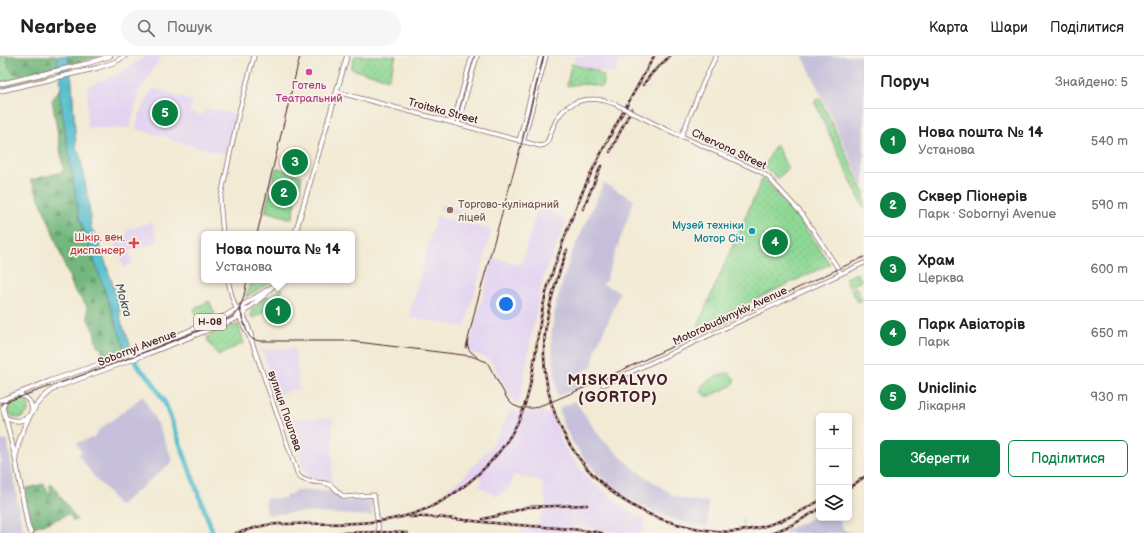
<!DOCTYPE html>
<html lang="uk">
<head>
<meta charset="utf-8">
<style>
	:root { --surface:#fff; --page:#f6f6f6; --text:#222; --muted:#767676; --line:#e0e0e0; --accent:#0b8043 }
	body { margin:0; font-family:"Balsamiq Sans",sans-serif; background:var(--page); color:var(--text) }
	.controls { position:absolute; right:12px; bottom:12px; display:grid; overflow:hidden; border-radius:6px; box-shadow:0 2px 6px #0003 }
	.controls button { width:36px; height:36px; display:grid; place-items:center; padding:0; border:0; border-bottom:1px solid var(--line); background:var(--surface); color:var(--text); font:20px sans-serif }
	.you { position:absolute; left:506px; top:248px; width:14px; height:14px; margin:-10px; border:3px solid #fff; border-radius:50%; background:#1a73e8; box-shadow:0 0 0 6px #1a73e833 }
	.badge { display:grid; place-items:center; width:26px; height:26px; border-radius:50%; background:var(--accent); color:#fff; font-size:13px; font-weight:700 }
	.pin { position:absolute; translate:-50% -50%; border:2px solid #fff; box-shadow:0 1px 4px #0006 }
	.popup { position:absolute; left:201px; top:175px; width:154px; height:52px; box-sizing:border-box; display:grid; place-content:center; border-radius:6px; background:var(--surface); filter:drop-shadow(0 1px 3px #0005); font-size:13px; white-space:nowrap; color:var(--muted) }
	.popup b { font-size:15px; color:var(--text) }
	.popup::after { content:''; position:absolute; left:50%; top:100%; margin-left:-8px; border:8px solid transparent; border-top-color:var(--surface) }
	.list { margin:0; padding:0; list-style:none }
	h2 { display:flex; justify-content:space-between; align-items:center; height:52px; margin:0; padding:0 16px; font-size:17px }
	h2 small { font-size:13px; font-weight:400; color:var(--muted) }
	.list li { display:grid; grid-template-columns:26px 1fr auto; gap:12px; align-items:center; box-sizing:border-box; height:64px; padding:0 16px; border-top:1px solid var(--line) }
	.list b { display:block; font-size:15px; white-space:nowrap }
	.list p { margin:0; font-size:13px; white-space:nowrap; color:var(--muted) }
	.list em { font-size:13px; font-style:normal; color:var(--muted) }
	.actions { display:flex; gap:8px; padding:12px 16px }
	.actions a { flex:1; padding:9px 0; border:1px solid var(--accent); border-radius:6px; text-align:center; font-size:14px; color:var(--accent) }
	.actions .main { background:var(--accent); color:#fff }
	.icon { flex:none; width:22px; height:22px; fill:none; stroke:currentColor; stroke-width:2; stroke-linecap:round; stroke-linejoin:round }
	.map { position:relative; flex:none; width:864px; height:477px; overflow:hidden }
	header { display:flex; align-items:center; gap:24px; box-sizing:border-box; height:56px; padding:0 20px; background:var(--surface); border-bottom:1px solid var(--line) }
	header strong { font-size:19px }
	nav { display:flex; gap:22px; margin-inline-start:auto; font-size:14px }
	.search { width:280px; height:36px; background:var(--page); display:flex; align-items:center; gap:10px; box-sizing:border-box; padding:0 14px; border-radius:22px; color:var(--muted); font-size:15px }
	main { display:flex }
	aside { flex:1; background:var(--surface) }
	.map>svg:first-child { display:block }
</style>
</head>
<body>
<header>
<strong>Nearbee</strong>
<div class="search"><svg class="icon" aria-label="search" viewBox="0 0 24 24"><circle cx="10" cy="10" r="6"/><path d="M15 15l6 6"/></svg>Пошук</div>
<nav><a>Карта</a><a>Шари</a><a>Поділитися</a></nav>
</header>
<main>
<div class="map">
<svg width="864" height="477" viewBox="0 0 864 477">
	<defs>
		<pattern id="green-dots" width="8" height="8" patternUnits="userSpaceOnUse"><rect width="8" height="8" fill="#8ed894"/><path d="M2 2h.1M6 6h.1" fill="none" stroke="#7cb980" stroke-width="1.8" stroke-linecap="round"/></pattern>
		<pattern id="forest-firs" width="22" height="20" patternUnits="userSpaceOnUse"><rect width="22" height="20" fill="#72b87e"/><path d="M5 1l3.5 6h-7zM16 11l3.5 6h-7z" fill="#609567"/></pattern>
	</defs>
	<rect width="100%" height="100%" fill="#f7f3e8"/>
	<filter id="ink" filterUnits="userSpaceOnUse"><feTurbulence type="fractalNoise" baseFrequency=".025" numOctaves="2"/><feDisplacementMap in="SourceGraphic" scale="8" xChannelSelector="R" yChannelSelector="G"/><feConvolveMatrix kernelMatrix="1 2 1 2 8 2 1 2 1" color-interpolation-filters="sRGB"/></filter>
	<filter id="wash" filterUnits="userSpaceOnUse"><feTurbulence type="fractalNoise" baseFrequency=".012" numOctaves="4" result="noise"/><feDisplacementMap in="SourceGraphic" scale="16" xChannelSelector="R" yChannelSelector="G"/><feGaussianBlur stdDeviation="0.9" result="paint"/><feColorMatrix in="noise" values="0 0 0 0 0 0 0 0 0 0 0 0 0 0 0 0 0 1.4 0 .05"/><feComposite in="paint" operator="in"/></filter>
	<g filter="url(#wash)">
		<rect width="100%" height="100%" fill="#f2ead4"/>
		<path fill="#e3d3f2" d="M146 0H159L161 1 139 35 130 72H87L88 30 118 18Z
			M574 0H620L615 18 576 9 574 5Z
			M154 32 193 45 189 59 192 56 203 59 205 52 236 58 226 98 173 85 168 81 136 73 139 59 148 39Z
			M540 144 566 166 543 223 537 251 519 347 514 346 508 336 493 309 489 303 473 297 470 294V288L493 202 521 209Z
			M441 148 460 154 459 160 439 154Z
			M436 160 492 174 465 271 409 261Z
			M152 166 158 186 129 195 132 208 124 212 114 183 127 178 126 174Z
			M295 292 299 332 277 339 262 294Z
			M511 353 517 356 524 357 543 354 545 359 552 357 564 392 578 411 591 426 607 438 622 450 645 464 644 477H621L573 470 572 477H518L538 467 546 449 542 425 513 419 510 431 496 440 479 430 483 425 477 418 449 437 447 432 461 424 493 388Z
			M333 362 332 426 307 422 287 363Z"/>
		<path fill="#c6c0da" d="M803 0H864V132L822 41Z
			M604 127 634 144 605 226 602 228 620 236 610 262 596 291 592 311 584 315 586 329 557 340 551 281 556 247 571 199Z
			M143 340 160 373 173 405 119 450 102 429 99 427 78 399 82 397 76 387 94 381 99 374Z
			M575 345 601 382 633 412 674 440 688 444 708 446V470L693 469 656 457 625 441 596 417 573 387 563 368 559 352Z
			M7 384 22 471 25 477H0V385Z
			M308 434 333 436 346 445 372 443V460L301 456 267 459 265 442H286V439H289L296 435Z
			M819 457V462H838L844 474 853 477H779L804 466Z"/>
		<path fill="url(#green-dots)" stroke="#6c7c60" d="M0 0H7L9 9 24 19 47 13 48 17 0 28Z
			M355 0H396L389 23 351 13Z
			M571 8 598 15V17L604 20 602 31C590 28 580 27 567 30Z
			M34 23 36 24 35 25 0 33V31Z
			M820 42 864 136V153L814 45Z
			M776 88 788 113 778 122 764 111Z
			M276 112 302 120 292 163 265 155Z
			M763 121 800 165 830 208 697 271Z
			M857 217 862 225 849 231 845 222Z
			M251 224H274L246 241Z
			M856 231 862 244 857 246 851 233Z
			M281 232 283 233C275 248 269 254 254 262L250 259 253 252 265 242 269 241Z
			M209 245 215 257 198 264 194 253Z
			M238 268 244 287 218 299 208 285 207 281Z
			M7 351a11 11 0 1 1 22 0a11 11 0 1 1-22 0Z"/>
		<path fill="url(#forest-firs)" stroke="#5e6c54" d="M7 0H57L58 10 24 19 13 17 8 10 9 9Z
			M68 0H104L69 8Z
			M62 30 60 40 79 161 126 296 102 305V293L97 289 94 276 88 264 87 250 74 234 49 166 33 128 30 124 59 117 64 115 52 44Z
			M51 427 77 464 73 465 69 458 50 466 34 471 27 449 25 433 44 428 51 440 50 429Z"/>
		<path fill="#8ed894" stroke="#6c7c60" d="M729 317 734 322V327L731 330 710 340H705L702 337 701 331C706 324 721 317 729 317Z"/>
		<path fill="#52becd" stroke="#4e6e7c" d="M57 0H68L72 26 76 91 80 100 89 147 91 172 97 181 118 244 121 265 132 293 126 296 79 161 67 87 60 40 61 30Z"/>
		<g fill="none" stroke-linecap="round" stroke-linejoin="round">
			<path stroke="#52becd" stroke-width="1" d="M743 463 744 477"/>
			<path stroke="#52becd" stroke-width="5" d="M127 289 138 311 151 324 165 347 213 477"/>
		</g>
	</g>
	<g filter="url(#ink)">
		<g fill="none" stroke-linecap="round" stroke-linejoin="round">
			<defs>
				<path id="secondary" d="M337 36 540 90 544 89 547 87C550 79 553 70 557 63 569 42 593 39 615 48
					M453 67 472 0
					M458 68 477 0
					M661 71 761 116 768 121 803 159 841 217
					M681 81 704 25 716 0
					M519 85 541 0
					M523 86 546 0
					M223 178 220 145 239 56 254 0
					M228 224C232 246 241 267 252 286L298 419C305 428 318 425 328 428 337 431 337 438 345 441L374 439 379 477
					M243 248 245 262 251 278 252 285
					M603 329 864 207
					M0 344 6 342"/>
				<path id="primary" d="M0 28 89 7 110 0
					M0 35 97 12 115 6 125 0
					M295 178 347 0
					M6 362C30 373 43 348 19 338
					M16 399C21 373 33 346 57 331L147 298 226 267 235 263 266 238 270 233
					M31 477 28 471 15 400 3 352 6 342 50 325 145 293 227 259 272 231 280 224"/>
			</defs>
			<use href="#secondary" stroke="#856666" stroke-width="5"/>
			<use href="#primary" stroke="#856666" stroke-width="5.5"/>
			<use href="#secondary" stroke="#fff" stroke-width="3.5"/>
			<use href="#primary" stroke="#fff" stroke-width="4"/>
			<path stroke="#4a1f2b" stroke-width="1" d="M257 178 300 0
				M240 248C239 255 246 278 252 283 254 284 257 284 259 285H349L471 300 487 306 508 344 513 349 520 352H533L553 345 586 331 864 201
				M467 287 469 294 477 301
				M466 292 476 250 522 86 544 0
				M0 348 122 305 228 263C243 255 244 239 247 224"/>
			<defs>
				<path id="rail" d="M643 29 652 17 670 0
					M610 96 632 52
					M583 153 601 110
					M567 194C555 227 543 264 544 300 546 387 609 458 695 472 710 475 725 477 740 475 769 472 794 460 819 445
					M849 432 864 421
					M410 461C438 459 467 465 495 467 531 471 567 471 602 477
					M483 463 505 458 527 451 587 449
					M236 477 266 469 278 468C316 467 355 470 392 463 451 453 511 400 527 342 537 305 537 266 548 230 559 196 571 161 586 128 606 84 631 43 654 0
					M338 477 379 476 407 477
					M772 477 794 468 819 453"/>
			</defs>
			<use href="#rail" stroke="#4a1f2b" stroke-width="2.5"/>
			<use href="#rail" stroke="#f7f3e8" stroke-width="1" stroke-dasharray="3" stroke-linecap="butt"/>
			<defs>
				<path id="secondary-bridge" d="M615 48 661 71"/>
			</defs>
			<use href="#secondary-bridge" stroke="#856666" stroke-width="5" stroke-linecap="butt"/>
			<use href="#secondary-bridge" stroke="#fff" stroke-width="3.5"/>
		</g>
	</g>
	<circle fill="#d1479c" stroke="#f7f3e8" stroke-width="1.5" cx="309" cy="16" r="4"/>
	<circle fill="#8d6e63" stroke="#f7f3e8" stroke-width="1.5" cx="450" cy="154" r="4"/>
	<circle fill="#0f9aa8" stroke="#f7f3e8" stroke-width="1.5" cx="752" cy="175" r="4"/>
	<path fill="#e0444e" stroke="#f7f3e8" stroke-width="1.5" d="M132 181h4v4h4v4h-4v4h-4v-4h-4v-4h4z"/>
	<g text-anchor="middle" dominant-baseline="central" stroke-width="3.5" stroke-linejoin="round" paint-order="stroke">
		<rect fill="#f7f3e8" stroke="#7e5f64" stroke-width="1" x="194" y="258" width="32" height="16" rx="3"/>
		<g font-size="10" font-weight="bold" fill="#4a1f2b">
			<text x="210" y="266">Н-08</text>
		</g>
		<g font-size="11" fill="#b23c85" stroke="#f7f3e8">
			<text x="309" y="29">Готель<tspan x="309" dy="13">Театральний</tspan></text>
		</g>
		<g font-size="11" fill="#4a1f2b" stroke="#f7f3e8">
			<text transform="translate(443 55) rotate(15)">Troitska Street</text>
			<text transform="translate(729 93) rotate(25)">Chervona Street</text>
			<text transform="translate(730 260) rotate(-25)">Motorobudivnykiv Avenue</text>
			<text transform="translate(137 292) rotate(-21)">Sobornyi Avenue</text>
			<text transform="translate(285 355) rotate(71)">вулиця Поштова</text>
		</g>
		<g font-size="11" fill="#785e54" stroke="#f7f3e8" text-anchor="start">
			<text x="458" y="148">Торгово-кулінарний<tspan x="458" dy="13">ліцей</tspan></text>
		</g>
		<g font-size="11" fill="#0d838f" stroke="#f7f3e8" text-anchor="end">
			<text x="744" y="169">Музей техніки<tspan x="744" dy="13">Мотор Січ</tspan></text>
		</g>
		<g font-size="11" fill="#be3a42" stroke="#f7f3e8" text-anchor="end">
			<text x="125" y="181">Шкір. вен.<tspan x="125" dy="13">диспансер</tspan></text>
		</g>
		<g font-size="12" font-style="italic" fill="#4d5764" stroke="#f7f3e8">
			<text transform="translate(123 244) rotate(74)">Mokra</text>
		</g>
		<g font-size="15" font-weight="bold" letter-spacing="1" fill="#4a1f2b" stroke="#f7f3e8">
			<text x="618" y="324">MISKPALYVO<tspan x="618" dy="17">(GORTOP)</tspan></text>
		</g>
	</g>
</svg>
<div class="controls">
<button>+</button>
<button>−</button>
<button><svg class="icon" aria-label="layers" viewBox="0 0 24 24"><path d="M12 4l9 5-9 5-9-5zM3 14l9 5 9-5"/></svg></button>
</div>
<div class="you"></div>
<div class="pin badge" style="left:278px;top:255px">1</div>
<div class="popup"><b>Нова пошта № 14</b>Установа</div>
<div class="pin badge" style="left:284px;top:137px">2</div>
<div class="pin badge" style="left:295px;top:106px">3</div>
<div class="pin badge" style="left:775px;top:186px">4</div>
<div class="pin badge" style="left:165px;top:57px">5</div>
</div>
<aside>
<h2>Поруч<small>Знайдено: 5</small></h2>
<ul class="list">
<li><span class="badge">1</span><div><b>Нова пошта № 14</b><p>Установа</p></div><em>540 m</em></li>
<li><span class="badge">2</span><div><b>Сквер Піонерів</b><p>Парк · Sobornyi Avenue</p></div><em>590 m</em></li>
<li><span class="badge">3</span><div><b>Храм</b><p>Церква</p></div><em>600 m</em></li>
<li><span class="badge">4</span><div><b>Парк Авіаторів</b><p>Парк</p></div><em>650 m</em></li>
<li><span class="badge">5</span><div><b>Uniclinic</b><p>Лікарня</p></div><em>930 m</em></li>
</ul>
<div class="actions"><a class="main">Зберегти</a><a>Поділитися</a></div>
</aside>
</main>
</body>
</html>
